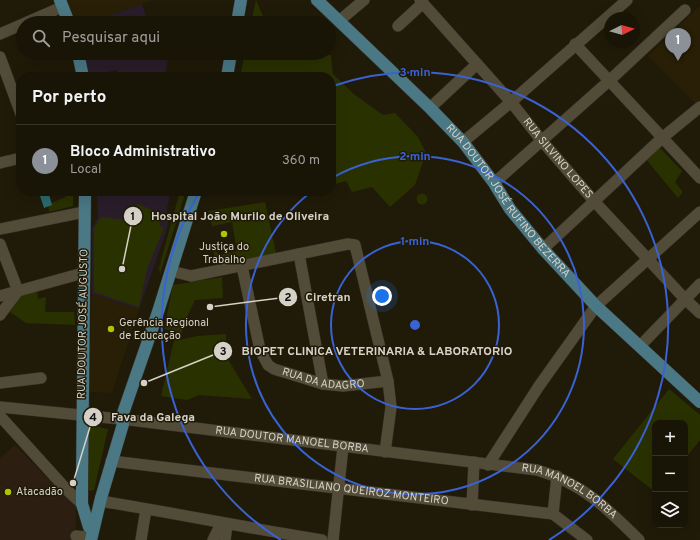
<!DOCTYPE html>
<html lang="pt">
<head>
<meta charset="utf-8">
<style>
	:root { --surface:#181406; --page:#211d10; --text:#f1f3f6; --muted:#9f9e9b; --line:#363328; --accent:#8c9099 }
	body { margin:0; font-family:Overpass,sans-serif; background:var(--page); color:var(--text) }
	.controls { position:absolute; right:12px; bottom:12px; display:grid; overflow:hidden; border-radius:8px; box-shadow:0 4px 16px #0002 }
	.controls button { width:36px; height:36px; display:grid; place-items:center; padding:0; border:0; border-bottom:1px solid var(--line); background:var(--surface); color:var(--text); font:20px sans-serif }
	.compass { position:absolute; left:604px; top:12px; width:36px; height:36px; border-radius:50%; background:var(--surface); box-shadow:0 4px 16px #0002; rotate:85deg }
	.you { position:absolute; left:382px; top:296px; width:14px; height:14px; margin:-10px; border:3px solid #fff; border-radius:50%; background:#1a73e8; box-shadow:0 0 0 6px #1a73e833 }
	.badge { display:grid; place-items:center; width:26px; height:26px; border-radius:50%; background:var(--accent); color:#fff; font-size:13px; font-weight:700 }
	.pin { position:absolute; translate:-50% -33px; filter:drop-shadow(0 1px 2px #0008) }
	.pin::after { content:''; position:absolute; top:21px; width:14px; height:12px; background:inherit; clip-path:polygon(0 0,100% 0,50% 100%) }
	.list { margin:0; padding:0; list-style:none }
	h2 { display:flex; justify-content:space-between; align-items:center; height:52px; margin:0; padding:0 16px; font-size:17px }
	h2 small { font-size:13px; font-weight:400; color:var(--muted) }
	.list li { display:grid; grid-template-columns:26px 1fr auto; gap:12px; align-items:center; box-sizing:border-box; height:72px; padding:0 16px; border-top:1px solid var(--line) }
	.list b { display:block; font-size:15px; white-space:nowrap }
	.list p { margin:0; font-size:13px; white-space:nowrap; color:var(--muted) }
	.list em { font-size:13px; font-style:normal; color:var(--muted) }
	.icon { flex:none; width:22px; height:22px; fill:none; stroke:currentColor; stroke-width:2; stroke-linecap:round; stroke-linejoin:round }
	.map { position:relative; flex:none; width:700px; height:540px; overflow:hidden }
	.search { position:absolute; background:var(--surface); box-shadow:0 4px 16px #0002; left:16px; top:16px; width:320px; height:44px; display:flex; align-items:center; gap:10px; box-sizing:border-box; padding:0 14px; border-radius:22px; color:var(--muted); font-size:15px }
	.panel { position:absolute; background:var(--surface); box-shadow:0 4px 16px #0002; left:16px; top:72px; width:320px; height:124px; border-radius:16px }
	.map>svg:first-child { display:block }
</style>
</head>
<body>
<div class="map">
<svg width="700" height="540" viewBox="0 0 700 540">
	<rect width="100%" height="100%" fill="#201a08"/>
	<path fill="#2c1f12" d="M15 445 76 507 75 540H0V458Z"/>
	<path fill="#281f06" d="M67 0H154L87 23H76Z
		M700 6V108L648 56Z
		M92 294 139 309 112 393 88 392Z"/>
	<path fill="#291d2a" d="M142 4 148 23H87L125 10Z
		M84 53H158L159 57 169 53 165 77H119L117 70 90 76Z
		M97 191H171L167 208 168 226 139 309 92 294V228L98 218Z"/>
	<path fill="#2a3100" d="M256 0 266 23H251Z
		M245 53H293L296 56 331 55 333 74 355 95 383 115 395 113 418 137 426 153 415 185 390 207 372 187 352 192 346 181 331 185V77H240Z
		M660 148 682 171 675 182 683 192 678 198 645 158Z
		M65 191H73V206L49 212 48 204 66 197Z
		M180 191H186L160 274 159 268Z
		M416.5 199a5.5 5.5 0 1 1 11 0a5.5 5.5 0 1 1-11 0Z
		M265 202 276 253 216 267 213 249 220 255 237 251 232 222 212 226 208 211Z
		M138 204 159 213 160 226 164 228 147 269 139 307 94 292V228L101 217 133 221Z
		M222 277 223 298 195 300 184 323 180 340 197 336 226 334V356L252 399 199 395 187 400 161 396 176 332 164 329 173 285Z
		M37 290 38 299 46 297 45 312H74L75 325 26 323 10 312 22 295Z
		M669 389 700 415V440L685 459V423H655V492L613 459Z
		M89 425 108 429 94 490 92 491 88 490 87 427Z"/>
	<path fill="#296a6d" d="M49 194 52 205 44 208 40 196Z"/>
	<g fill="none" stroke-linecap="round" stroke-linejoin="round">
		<defs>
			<g id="minor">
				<path id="s1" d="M420 0 511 102 542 141 594 201 684 298 700 313"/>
				<path d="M339 21 364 0"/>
				<path d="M25 23 62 7"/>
				<path d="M398 26 423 3"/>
				<path d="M0 34 23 24"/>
				<path d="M575 44 700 178"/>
				<path d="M0 57 21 114"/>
				<path d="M430 108 477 64"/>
				<path d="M463 142 511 102 627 0"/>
				<path d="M0 163 21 158"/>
				<path d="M494 183 610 80 685 10"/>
				<path d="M0 229 84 212"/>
				<path d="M0 244 18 291 0 315"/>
				<path d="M543 249 662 138 700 107"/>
				<path d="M299 254 323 384"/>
				<path id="s2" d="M242 266 260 350 268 365 274 369 323 384 343 386 388 381"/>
				<path d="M171 271 191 276 348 244 355 245 388 381 391 407 385 452"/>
				<path d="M0 296 83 273"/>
				<path d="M640 346 700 284"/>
				<path d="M0 383 41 378"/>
				<path id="s3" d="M0 407 130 420 537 470C582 483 607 508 639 540"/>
				<path d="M0 416 67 490 82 504"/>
				<path id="s4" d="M111 461 553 514 557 476"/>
				<path d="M488 465 539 386 596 306 700 212"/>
				<path d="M100 501C174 513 248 528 322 540"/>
				<path d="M472 505 474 462"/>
				<path d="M553 514 587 540"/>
				<path d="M76 536 87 537"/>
				<path d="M141 540 146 509"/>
				<path d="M213 540 221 524"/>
				<path d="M225 540 227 525"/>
				<path d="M333 540 343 447"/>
			</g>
			<g id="major">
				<path d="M60 0 69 23"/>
				<path id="s5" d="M317 0 430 108 463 142 494 183 510 209 543 249 596 306 700 402"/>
				<path d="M237 23 241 0"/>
				<path d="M78 53 83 77"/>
				<path d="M227 77 231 53"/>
				<path d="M85 191 82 484V504L89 527"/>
				<path d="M91 540 101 498 123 424 121 419 157 315 196 191"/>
			</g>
		</defs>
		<use href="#minor" stroke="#37322c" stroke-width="12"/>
		<use href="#major" stroke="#37322c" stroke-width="13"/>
		<use href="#minor" stroke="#524b38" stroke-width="11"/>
		<use href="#major" stroke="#4a7884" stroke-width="12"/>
	</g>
	<g fill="none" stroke="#3962d5" stroke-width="2">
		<circle cx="415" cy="325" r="84"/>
		<path d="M332 178A169 169 0 1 1 311 192"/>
		<path d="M281 540A253 253 0 0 1 199 193M333 86A253 253 0 0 1 549 540"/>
	</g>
	<g fill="#b0c500" stroke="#201a08" stroke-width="1.5">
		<circle cx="224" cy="234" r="4"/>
		<circle cx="111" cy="329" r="4"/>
		<circle cx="8" cy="492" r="4"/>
	</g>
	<g text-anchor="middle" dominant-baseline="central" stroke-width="3" stroke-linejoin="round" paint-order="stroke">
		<g font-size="11" fill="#d5d1c6" stroke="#201a08">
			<text stroke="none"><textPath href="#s1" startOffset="210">RUA SILVINO LOPES</textPath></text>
			<text stroke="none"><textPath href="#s5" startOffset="278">RUA DOUTOR JOSÉ RUFINO BEZERRA</textPath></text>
			<text transform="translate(83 324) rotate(-89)">RUA DOUTOR JOSÉ AUGUSTO</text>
			<text stroke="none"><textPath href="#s2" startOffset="161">RUA DA ADAGRO</textPath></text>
			<text stroke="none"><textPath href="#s3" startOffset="294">RUA DOUTOR MANOEL BORBA</textPath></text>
			<text stroke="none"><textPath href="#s4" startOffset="242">RUA BRASILIANO QUEIROZ MONTEIRO</textPath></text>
			<text stroke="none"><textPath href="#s3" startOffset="579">RUA MANOEL BORBA</textPath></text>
		</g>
		<g font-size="11" fill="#d5d1c6" stroke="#201a08" text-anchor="start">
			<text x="224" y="247" text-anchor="middle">Justiça do<tspan x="224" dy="13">Trabalho</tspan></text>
			<text x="119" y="323">Gerência Regional<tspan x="119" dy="13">de Educação</tspan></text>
			<text x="16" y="492">Atacadão</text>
		</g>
	</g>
	<circle cx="415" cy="325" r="6" fill="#3962d5" stroke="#201a08" stroke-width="2"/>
	<g font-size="12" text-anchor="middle" font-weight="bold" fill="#3962d5" stroke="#201a08" stroke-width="3" stroke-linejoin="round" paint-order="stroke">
		<text x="415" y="76">3 min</text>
		<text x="415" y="160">2 min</text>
		<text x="415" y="245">1 min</text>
	</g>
	<path fill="none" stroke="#d5d1c6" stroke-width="1.5" d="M122 269L133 216M210 307L288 297M144 383L223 351M73 483L93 417"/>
	<g fill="#d5d1c6" stroke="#201a08" stroke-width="1.5">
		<circle cx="122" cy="269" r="4"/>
		<circle cx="210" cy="307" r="4"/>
		<circle cx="144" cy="383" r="4"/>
		<circle cx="73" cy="483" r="4"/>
		<circle cx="133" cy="216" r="10"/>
		<circle cx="288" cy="297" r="10"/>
		<circle cx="223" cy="351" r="10"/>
		<circle cx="93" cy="417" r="10"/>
	</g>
	<g font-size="12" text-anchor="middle" font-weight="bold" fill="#111">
		<text x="133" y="220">1</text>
		<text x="288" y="301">2</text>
		<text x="223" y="355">3</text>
		<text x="93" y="421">4</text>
	</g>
	<g font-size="12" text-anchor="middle" font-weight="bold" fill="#d5d1c6" stroke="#201a08" stroke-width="3" stroke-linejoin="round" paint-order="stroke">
		<text x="240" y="220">Hospital João Murilo de Oliveira</text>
		<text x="328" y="301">Ciretran</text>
		<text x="377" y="355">BIOPET CLINICA VETERINARIA &amp; LABORATORIO</text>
		<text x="153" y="421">Fava da Galega</text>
	</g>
</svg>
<div class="controls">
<button>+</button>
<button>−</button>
<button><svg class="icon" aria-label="layers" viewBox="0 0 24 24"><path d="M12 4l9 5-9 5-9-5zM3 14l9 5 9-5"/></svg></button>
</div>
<svg class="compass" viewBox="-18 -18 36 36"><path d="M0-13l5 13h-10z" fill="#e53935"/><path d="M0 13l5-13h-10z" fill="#9f9e9b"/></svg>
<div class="you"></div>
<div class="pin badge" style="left:678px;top:61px">1</div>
<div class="search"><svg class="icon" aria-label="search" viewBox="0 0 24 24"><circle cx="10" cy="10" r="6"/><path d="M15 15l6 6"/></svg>Pesquisar aqui</div>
<section class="panel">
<h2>Por perto<small></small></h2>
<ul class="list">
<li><span class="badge">1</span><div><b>Bloco Administrativo</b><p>Local</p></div><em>360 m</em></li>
</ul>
</section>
</div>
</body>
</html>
